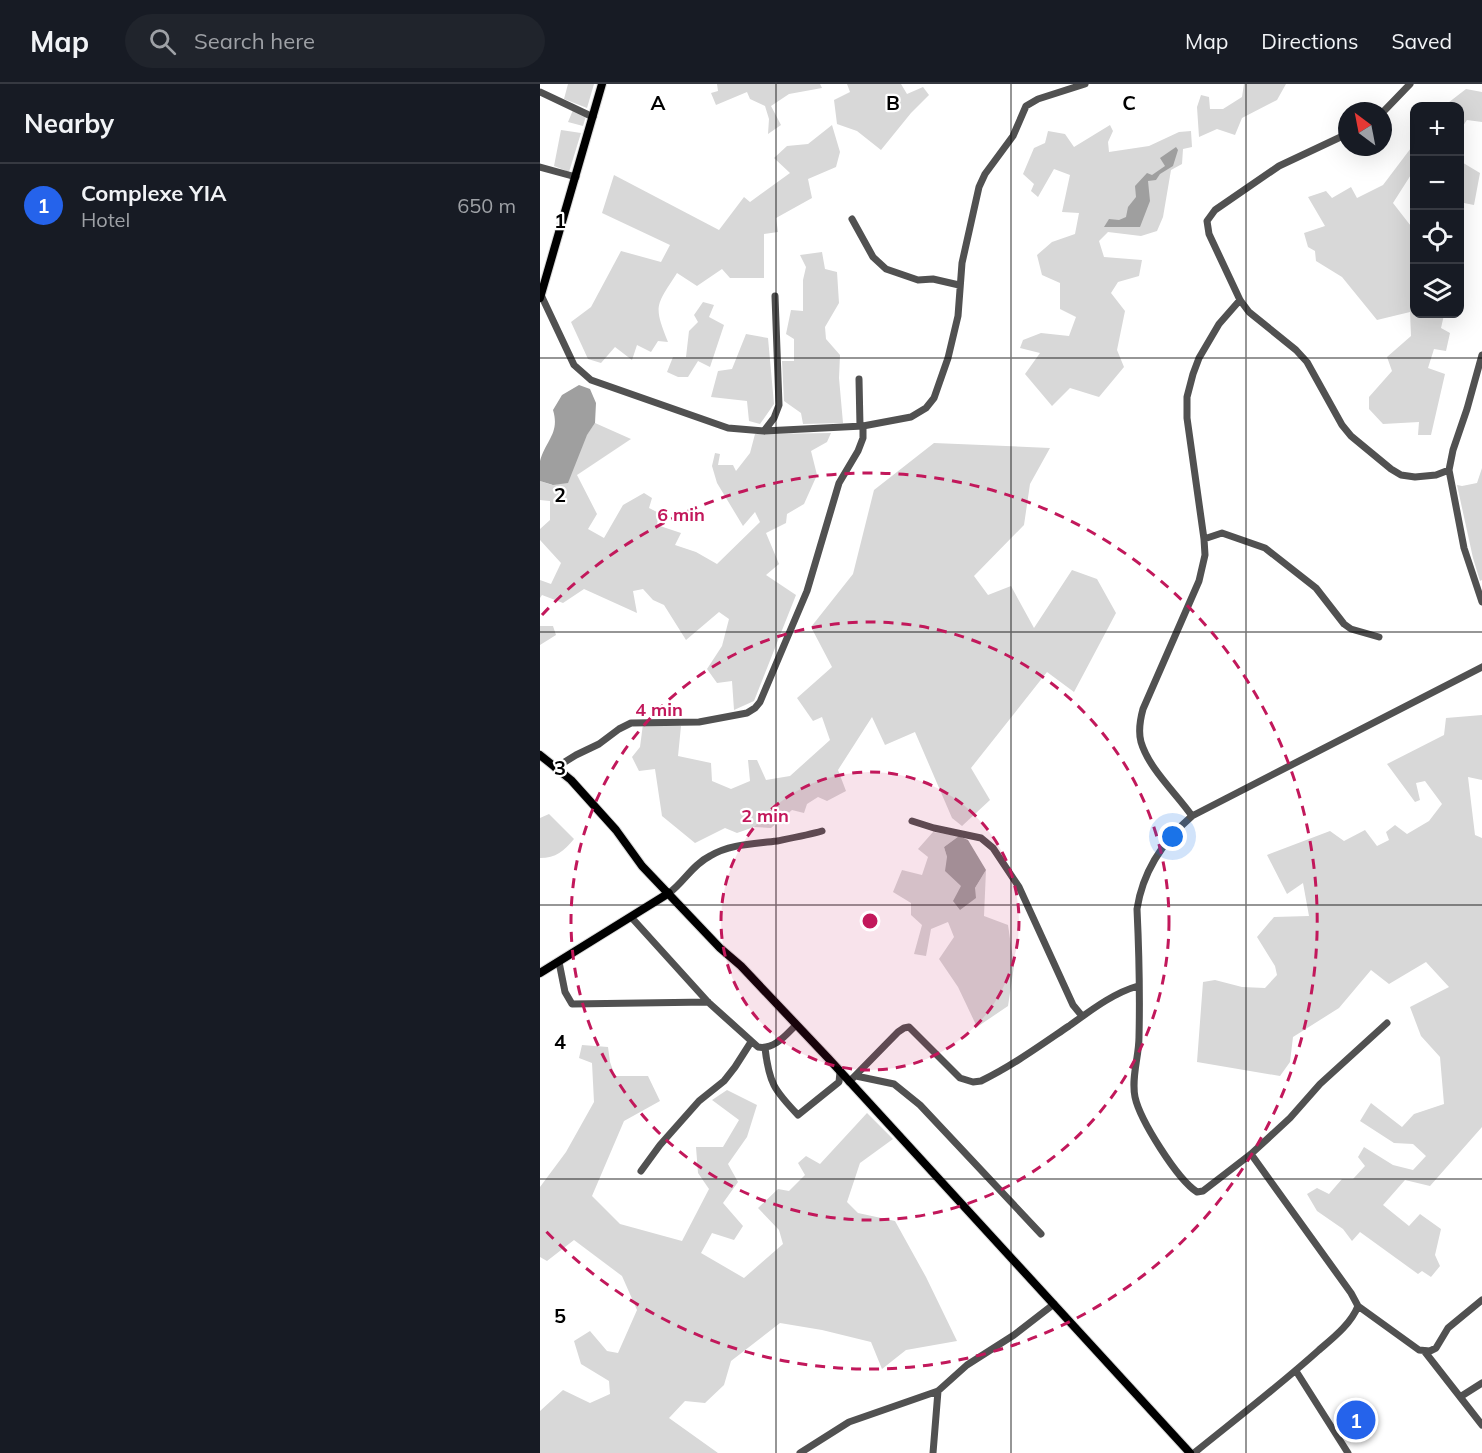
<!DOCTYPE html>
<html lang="en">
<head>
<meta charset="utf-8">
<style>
	:root { --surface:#171b24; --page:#20242c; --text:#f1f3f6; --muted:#9ea1a6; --line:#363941; --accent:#2563eb }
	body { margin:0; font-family:Mulish,sans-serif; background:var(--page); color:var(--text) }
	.controls { position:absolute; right:18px; top:18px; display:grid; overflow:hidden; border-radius:12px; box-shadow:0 6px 24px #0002 }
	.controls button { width:54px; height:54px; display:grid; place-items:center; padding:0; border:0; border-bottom:2px solid var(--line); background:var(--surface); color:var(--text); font:30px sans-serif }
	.compass { position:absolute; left:798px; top:18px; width:54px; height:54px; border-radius:50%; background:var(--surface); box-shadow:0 6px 24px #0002; rotate:328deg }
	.you { position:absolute; left:633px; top:753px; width:21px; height:21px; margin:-15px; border:4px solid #fff; border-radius:50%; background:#1a73e8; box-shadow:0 0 0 9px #1a73e833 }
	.badge { display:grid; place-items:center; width:39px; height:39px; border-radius:50%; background:var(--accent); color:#fff; font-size:20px; font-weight:700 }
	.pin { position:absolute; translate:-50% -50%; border:3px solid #fff; box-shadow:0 2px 6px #0006 }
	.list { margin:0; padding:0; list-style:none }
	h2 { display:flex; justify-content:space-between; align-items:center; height:78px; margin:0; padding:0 24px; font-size:26px }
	h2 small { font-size:20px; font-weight:400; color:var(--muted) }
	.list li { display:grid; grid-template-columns:39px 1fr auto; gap:18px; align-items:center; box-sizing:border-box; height:84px; padding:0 24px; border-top:2px solid var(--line) }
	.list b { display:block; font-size:22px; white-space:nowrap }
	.list p { margin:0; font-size:20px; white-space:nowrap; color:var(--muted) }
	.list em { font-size:20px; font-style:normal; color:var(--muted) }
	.icon { flex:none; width:33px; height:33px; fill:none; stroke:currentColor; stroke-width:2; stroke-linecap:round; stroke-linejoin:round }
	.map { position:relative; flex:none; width:942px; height:1369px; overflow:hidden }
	header { display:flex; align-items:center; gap:36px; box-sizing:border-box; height:84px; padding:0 30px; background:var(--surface); border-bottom:2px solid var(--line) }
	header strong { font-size:28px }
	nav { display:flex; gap:33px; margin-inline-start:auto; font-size:21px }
	.search { width:420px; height:54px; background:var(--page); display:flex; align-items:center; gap:15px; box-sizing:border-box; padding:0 21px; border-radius:33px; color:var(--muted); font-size:22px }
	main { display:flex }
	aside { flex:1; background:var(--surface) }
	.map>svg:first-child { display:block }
</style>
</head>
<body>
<header>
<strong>Map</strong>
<div class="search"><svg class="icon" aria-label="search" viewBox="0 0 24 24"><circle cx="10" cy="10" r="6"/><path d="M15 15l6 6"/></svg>Search here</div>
<nav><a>Map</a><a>Directions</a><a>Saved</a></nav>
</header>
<main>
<aside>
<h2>Nearby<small></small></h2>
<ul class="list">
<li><span class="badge">1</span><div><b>Complexe YIA</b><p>Hotel</p></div><em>650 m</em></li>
</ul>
</aside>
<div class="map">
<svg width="942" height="1369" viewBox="0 0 942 1369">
	<rect width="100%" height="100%" fill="#fff"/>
	<path fill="#d8d8d8" d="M28 0H54L47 24 24 15Z
		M177 0H280L282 4 249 10 231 22 241 41 228 50 229 35 225 22 210 15 207 8 176 21 171 9 178 7Z
		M307 0H361L367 10 383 3 389 11 371 29 341 66 317 47 297 40 294 16 310 8Z
		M704 0H746L737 16 702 34 695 51 677 45 659 53 657 23 661 11 669 13 670 25H683L702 13Z
		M926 5 942 8V38L927 36 920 46V22H904Z
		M33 26 46 32 43 42 28 38Z
		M292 41 300 68 296 83 268 95 272 114 236 134 238 148 224 150V194H190L182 185 157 202 137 189C116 222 113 221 128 258L118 257 111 268 97 261 92 276 75 263 61 279 48 275 31 238 51 223 81 167 121 178 130 161 62 129 74 91 179 146 204 113 210 118 250 89 234 74 247 62 268 60Z
		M570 41 573 47 568 58 569 68 609 62 639 48 651 47 652 63 643 65 642 80 631 86 623 133 617 147 601 152 568 148 559 157 564 173 602 176 599 192 578 198 571 209 585 227 577 266 584 283 559 313 530 304 512 322 485 290 500 269 480 264 483 256 501 249 529 252 536 233 520 225V199L502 191 497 171 512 158 535 150 539 129 522 128 530 91 514 85 498 113 491 107 494 100 483 90 494 64 505 59 508 47 525 50 534 63Z
		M21 46 41 49 29 88 14 82Z
		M874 60V86L853 119 874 146V230H907L904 231 901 244 910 249 906 267 894 265 888 284 905 290 891 351H878L879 338 843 340 829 325V313L852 287 847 273 871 252 870 228 837 236 802 193 776 177 775 167 768 163 764 149 785 142 768 113 786 107 792 114 811 103 817 114 843 101Z
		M920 77 940 89 934 121 924 119 922 102H920Z
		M282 168 285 185 297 188 299 219 285 243 286 255 300 271 299 294 303 339 263 340 261 329 244 317 242 277H254V255L246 250 251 226 263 227V196L266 183 260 171Z
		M163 218 174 221 169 233 184 241 170 283 158 277 148 293H138L127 288 133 273H146L149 247 158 238 154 231Z
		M206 250 228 254 234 320 220 340 209 337 207 317 171 313 178 287 192 285Z
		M55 339 91 355 37 391 57 430 48 445 64 454 83 421 104 409 112 414 109 424 119 429 117 441 141 449 135 461 156 468 177 480 220 438 215 428 203 442 177 399 172 382 175 369 180 370 178 381H193L196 387 210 369 215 350 291 349 287 358 271 367 277 391 264 420 247 430 246 439 226 449 239 480 226 491 256 511 214 617 194 626 192 597 177 599 167 585 182 562 189 535 179 528 146 556 124 521 113 516 103 505 93 507 97 529 44 505 23 519 2 511 0 514V496L11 500 21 479 0 456V445L10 436V417L0 416V397L12 401Z
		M394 359 510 364 490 400 484 441 434 492 448 511 471 502 494 544 532 486 557 495 576 529 534 608 507 588 431 684 450 716 422 742 412 734 375 648 345 661 332 633 298 686 306 707 287 717 278 713 267 720 264 729 252 726 231 744 214 743 197 749 185 744 155 759 122 732 115 685 99 687 92 673 100 663 103 640 141 642 138 672 171 679 172 697 191 705 210 697 208 676H217L226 696 250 692 290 656 282 633 273 637 257 614 292 583 271 543 313 490 334 406Z
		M942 384V496L940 497 933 474 917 401 922 402 937 399Z
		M0 542H13L16 551 0 561Z
		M942 631V696L928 693 935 751 942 754V1043L890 1102 865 1096 843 1121 869 1142 880 1130 901 1145 895 1171 900 1182 891 1193 882 1187 878 1190 820 1148 812 1157 803 1145 777 1127 767 1110 777 1104 789 1110 802 1095H813L825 1082 818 1073 824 1063 853 1081 873 1086 886 1072 873 1060 854 1059 820 1037 831 1019 862 1043 874 1030 904 1020 900 973 881 952 870 923 909 903 886 878 849 900 831 886 799 924 753 953 750 978 740 992 657 978 663 898 675 896 702 903 725 904 737 891 735 882 717 853 734 833 769 832 763 799 747 810 727 771 790 747 804 757 825 746 837 762 849 756 846 748 855 741 867 750 889 737 902 720 885 697 876 699 880 716 875 718 847 680 904 651 906 634Z
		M9 730 34 755C24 767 16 774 0 774V734Z
		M393 748 419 752 404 763 407 773 435 804 446 786 444 832 468 841 474 882 468 922 437 943 418 903 399 875 414 853 408 838 391 845 386 872 374 870 382 841 371 831V819L353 808 362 786 382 791 388 773 378 765Z
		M42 961 68 963 70 978 75 992H108L120 1017 84 1037 52 1112 80 1140 142 1157 169 1105 158 1089 156 1063H183L199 1036 172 1016 187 1006 217 1021 207 1053 188 1080 198 1098 183 1119 203 1142 194 1156 172 1149 161 1169 204 1194 243 1160 239 1146 218 1124 238 1105 249 1107 265 1091 258 1079 266 1072 280 1080 327 1029 353 1055 320 1079 307 1118 318 1129 355 1137 386 1193 417 1257 366 1266 342 1285 331 1258 282 1246 240 1239 191 1277 184 1301 165 1319 145 1317 129 1334 178 1369H0V1327L23 1306 50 1319 70 1310 69 1297 41 1280 34 1257 50 1247 67 1267 78 1269 97 1226 82 1192 34 1156 7 1177 0 1173V1103L26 1068 54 1018 52 979 39 974Z"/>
	<path fill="#9f9f9f" d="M636 63 638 66 633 82 620 90 616 96 608 97 610 117 600 143H564L569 135 579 136 586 133 588 123 596 113 595 102 607 89 612 91 625 82 620 74Z
		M39 301 50 305 56 319 55 339 47 351 28 399 13 401 0 397C0 390 0 383 0 377 6 356 20 349 13 326L22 311Z
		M419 752 428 756 446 786 435 804 436 814 420 826 413 817 421 802 405 787 407 773 404 763Z"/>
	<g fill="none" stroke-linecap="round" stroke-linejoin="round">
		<defs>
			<path id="major" d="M0 214 62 0
				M0 671 31 696 76 746 102 782 180 864 201 882 288 974 650 1369
				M0 889 129 809"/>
		</defs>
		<use href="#major" stroke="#dbdbdb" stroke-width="10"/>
		<path stroke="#515151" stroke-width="7" d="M0 8 53 33
			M843 28 870 0
			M807 50 739 82 675 126 667 137 669 150 700 216 709 228 756 266 767 278 802 341 811 352 851 385 861 391 875 393 896 391 909 386
			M0 83 36 93
			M312 135 333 173 346 185 378 196 393 195 419 201
			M1 211 34 281 51 296 188 344 224 347 323 342 371 333 386 324 394 314 408 274 418 232 422 179 439 103 445 90 473 52 486 22 498 15 545 0
			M942 271 927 325 913 366 909 386 924 464 942 518
			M319 295 320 342
			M224 347 234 334 239 321 235 212
			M664 455 682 449 725 464 776 504 804 540 811 545 839 553
			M15 684 36 671 59 660 79 645 91 639 159 638 207 629 215 624 220 618 267 507 299 399 318 367 323 354V342
			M652 732C636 709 609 685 601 658 598 647 600 636 603 625L659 497 665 471 664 455 647 334V313L653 290 659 274 679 240 700 216
			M372 737 394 744 441 754 453 764 479 803 533 921 542 932
			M129 809C144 798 152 781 170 772 190 760 214 760 237 757 252 754 268 751 282 747
			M91 833 168 918 218 963C234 966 246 951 256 941
			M19 878 25 908 32 920 168 918
			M847 939 780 1000 750 1034 711 1070 663 1107 657 1108C637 1095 600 1036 595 1013 591 993 599 973 599 953 600 911 599 867 597 825 603 786 623 757 652 732L942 583
			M225 964C229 999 234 1006 258 1031L299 998 300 988
			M316 992 354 1000 380 1021 501 1150
			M309 998 358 948 364 944 369 943 420 994 433 998 441 997C472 982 501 961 529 942 550 927 573 909 598 902
			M711 1070 811 1209 818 1222 879 1266 890 1267 896 1264 908 1244 942 1216
			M101 1087 120 1061 159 1017 184 997 195 983 211 958
			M885 1268 942 1341
			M756 1287 808 1369
			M920 1313 942 1299
			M260 1369 309 1338 398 1307 427 1281 474 1251 514 1220
			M393 1369 398 1307
			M654 1369C696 1335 739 1302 779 1266 793 1254 811 1240 818 1222"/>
		<use href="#major" stroke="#000" stroke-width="8"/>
	</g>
	<path fill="none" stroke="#000" stroke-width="1.5" stroke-opacity="0.55" d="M236 0V1369M471 0V1369M706 0V1369M0 274H942M0 548H942M0 821H942M0 1095H942"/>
	<circle cx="330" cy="837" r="149" fill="#c2185b" fill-opacity=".12"/>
	<g fill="none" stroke="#c2185b" stroke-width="3" stroke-dasharray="10 8">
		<circle cx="330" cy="837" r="149"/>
		<circle cx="330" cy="837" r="299"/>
		<path d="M2 531A448 448 0 1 1 2 1143"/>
	</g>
	<g font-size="20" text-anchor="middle" font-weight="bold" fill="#000" stroke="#fff" stroke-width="4.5" stroke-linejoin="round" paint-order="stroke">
		<text x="118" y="26">A</text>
		<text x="353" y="26">B</text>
		<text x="589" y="26">C</text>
		<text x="20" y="144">1</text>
		<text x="20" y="418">2</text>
		<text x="20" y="691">3</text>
		<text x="20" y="965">4</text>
		<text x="20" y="1239">5</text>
	</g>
	<circle cx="330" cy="837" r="9" fill="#c2185b" stroke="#fff" stroke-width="3"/>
	<g font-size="18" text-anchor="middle" font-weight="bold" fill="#c2185b" stroke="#fff" stroke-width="4.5" stroke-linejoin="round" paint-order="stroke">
		<text x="141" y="437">6 min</text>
		<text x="119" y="632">4 min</text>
		<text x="225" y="738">2 min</text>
	</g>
</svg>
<div class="controls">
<button>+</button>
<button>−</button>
<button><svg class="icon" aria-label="locate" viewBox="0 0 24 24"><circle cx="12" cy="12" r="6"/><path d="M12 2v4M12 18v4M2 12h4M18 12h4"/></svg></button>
<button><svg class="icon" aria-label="layers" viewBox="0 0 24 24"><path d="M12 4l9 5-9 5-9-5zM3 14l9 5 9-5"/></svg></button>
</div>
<svg class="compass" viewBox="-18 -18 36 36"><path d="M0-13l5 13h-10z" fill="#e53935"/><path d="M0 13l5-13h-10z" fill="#9ea1a6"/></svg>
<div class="you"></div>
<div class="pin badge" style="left:816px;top:1336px">1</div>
</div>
</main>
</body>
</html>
